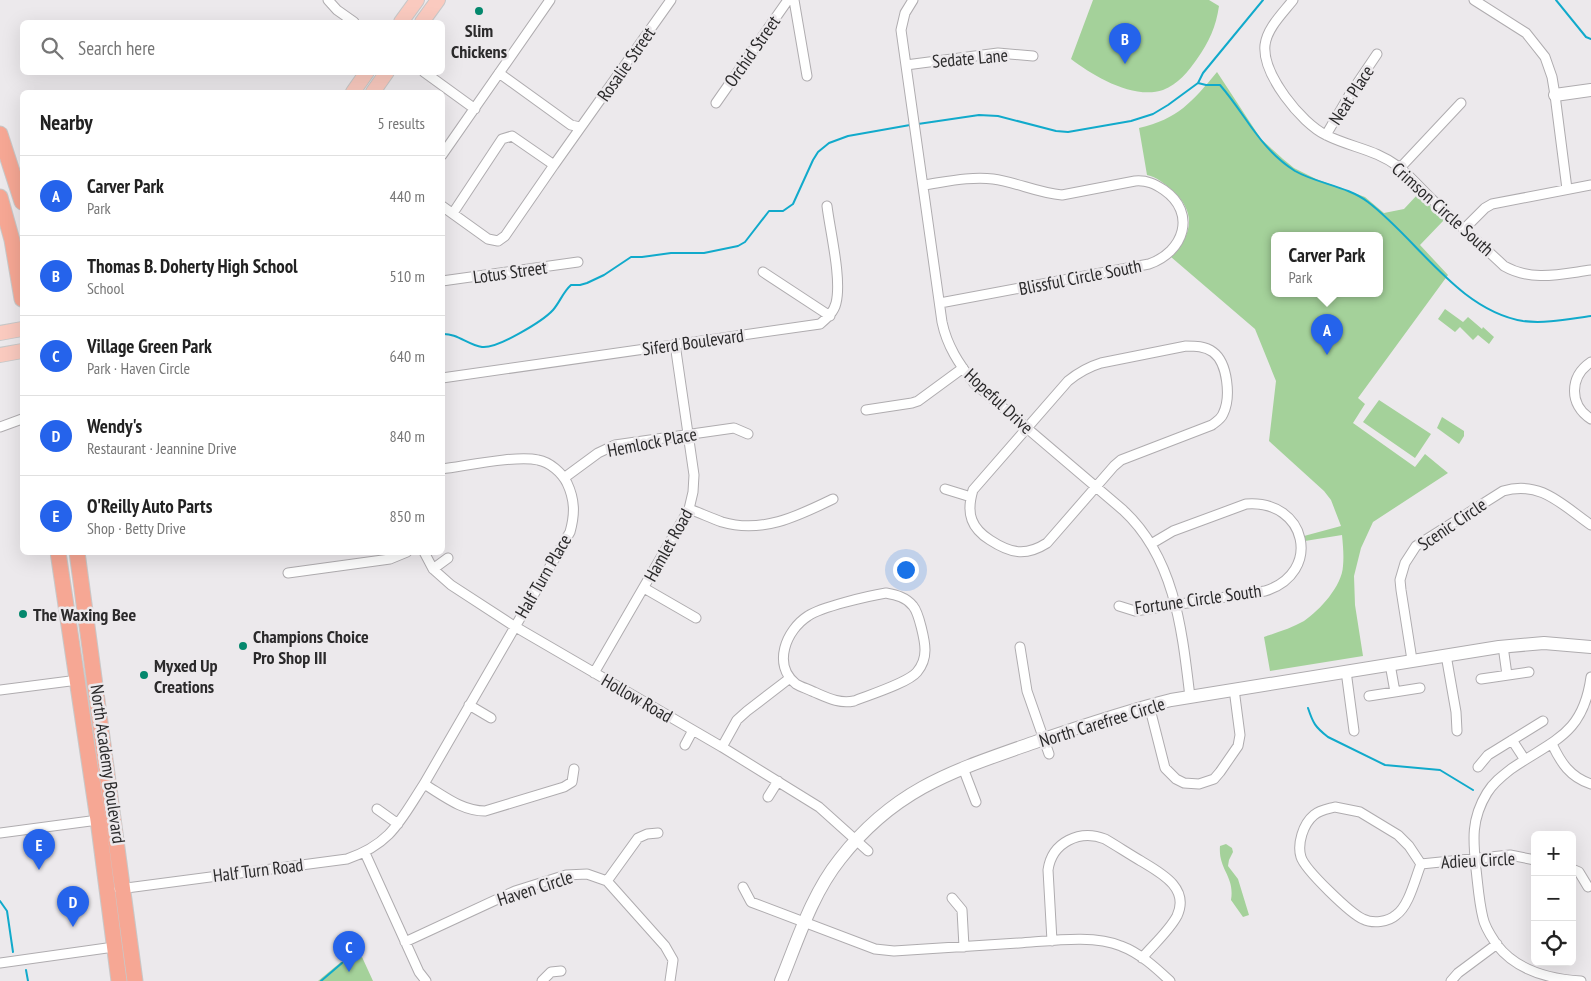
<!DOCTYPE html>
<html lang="en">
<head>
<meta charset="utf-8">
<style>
	:root { --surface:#fff; --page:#f6f6f6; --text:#222; --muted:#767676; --line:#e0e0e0; --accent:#2563eb }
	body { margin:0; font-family:"PT Sans Narrow",sans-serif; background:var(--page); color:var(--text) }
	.controls { position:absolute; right:15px; bottom:15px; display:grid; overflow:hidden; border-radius:8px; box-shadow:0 5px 20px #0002 }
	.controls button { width:45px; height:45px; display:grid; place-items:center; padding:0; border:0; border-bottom:1px solid var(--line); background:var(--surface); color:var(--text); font:25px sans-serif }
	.you { position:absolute; left:905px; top:569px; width:18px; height:18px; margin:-12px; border:4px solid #fff; border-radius:50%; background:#1a73e8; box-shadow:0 0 0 8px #1a73e833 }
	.badge { display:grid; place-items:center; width:32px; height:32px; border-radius:50%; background:var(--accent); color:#fff; font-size:16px; font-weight:700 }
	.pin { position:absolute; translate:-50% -41px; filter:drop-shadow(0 1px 2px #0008) }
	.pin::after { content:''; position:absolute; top:26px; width:18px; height:15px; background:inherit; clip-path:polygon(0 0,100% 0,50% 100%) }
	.popup { position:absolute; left:1271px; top:232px; width:112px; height:65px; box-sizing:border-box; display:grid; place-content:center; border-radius:8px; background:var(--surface); filter:drop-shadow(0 1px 4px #0005); font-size:16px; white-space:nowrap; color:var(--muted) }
	.popup b { font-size:19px; color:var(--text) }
	.popup::after { content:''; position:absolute; left:50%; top:100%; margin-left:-10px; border:10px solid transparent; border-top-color:var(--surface) }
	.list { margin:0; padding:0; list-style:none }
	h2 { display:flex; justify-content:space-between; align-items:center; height:65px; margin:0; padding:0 20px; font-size:21px }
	h2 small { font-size:16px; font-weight:400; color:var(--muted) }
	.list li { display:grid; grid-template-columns:32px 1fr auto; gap:15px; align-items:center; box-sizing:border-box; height:80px; padding:0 20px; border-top:1px solid var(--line) }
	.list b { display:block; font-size:19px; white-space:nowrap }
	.list p { margin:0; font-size:16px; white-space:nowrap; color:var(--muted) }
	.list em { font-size:16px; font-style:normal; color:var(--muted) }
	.icon { flex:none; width:28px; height:28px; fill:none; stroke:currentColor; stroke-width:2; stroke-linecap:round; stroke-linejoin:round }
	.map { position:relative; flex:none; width:1591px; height:981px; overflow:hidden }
	.search { position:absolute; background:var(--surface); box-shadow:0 5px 20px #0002; left:20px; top:20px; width:425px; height:55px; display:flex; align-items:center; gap:12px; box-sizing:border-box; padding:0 18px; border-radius:8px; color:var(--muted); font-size:19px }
	.panel { position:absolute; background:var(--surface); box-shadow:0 5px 20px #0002; left:20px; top:90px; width:425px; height:465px; border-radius:8px }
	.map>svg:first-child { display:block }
</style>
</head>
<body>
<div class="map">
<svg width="1591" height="981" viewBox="0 0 1591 981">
	<rect width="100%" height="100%" fill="#ece9ec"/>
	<path fill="#a4d19a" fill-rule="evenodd" d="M1093 0H1209L1219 6C1216 27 1209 42 1197 59 1188 72 1178 84 1163 90 1134 100 1093 76 1071 59Z
		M1217 72 1261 139 1283 159 1294 168 1316 179 1365 197 1384 213 1404 209 1418 194 1444 220 1420 245 1448 275 1358 398 1365 404 1353 423 1415 467 1425 454 1448 473 1373 522 1361 548 1354 576 1355 605 1363 656 1270 671 1264 637C1278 632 1292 628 1304 621 1320 610 1342 586 1343 566 1344 556 1343 545 1342 535L1305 541 1304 536 1341 526 1331 500 1324 491 1269 441 1276 381 1255 329 1171 257C1193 234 1197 212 1171 189 1163 183 1157 177 1147 175L1139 128C1178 119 1192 102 1217 72ZM1274 236H1380V294H1274Z
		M1445 309 1463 322 1468 317 1482 329 1483 327 1494 337 1489 344 1478 335 1473 340 1460 327 1455 332 1438 319Z
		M1379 400 1431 434 1415 458 1363 422Z
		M1442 417 1464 431V436L1459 444 1437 428Z
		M1226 844 1232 848 1233 852 1229 860 1228 866 1238 879 1249 915 1243 917 1231 900C1235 876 1218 870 1220 846Z
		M362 957 373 981H318L341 962Z"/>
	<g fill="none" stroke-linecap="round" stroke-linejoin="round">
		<path stroke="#11aacb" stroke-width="2" d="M1556 0 1586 37 1591 39
			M1198 83 1206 85H1220C1247 116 1259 148 1295 171 1318 184 1347 186 1368 202 1418 240 1458 310 1523 321 1545 324 1569 319 1591 316
			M918 124 979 115 998 116 1056 131 1068 132 1131 121 1153 114 1168 105 1198 83 1203 73 1263 0
			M442 334C457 333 468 345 482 347 497 349 543 321 553 310 560 302 563 292 571 285H580L587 283 604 275 631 257H642L671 253H704L738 246 745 242 769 211H783L793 204 813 160 818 152 829 143 848 136 910 125
			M1308 708C1313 723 1315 727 1328 737L1385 765 1440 770 1473 790
			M0 901 7 911 13 952
			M26 970 28 981
			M321 981 342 963"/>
		<defs>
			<path id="street" d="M328 0 337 10 354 22
				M794 0 807 76
				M913 0 905 13 901 30 942 322C947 346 959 364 974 383L1123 510C1175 558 1182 630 1190 697
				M1293 0C1283 13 1267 28 1265 45 1262 74 1301 123 1326 135 1352 148 1375 149 1399 167 1413 179 1426 194 1440 207 1461 227 1483 246 1504 266 1532 282 1561 274 1591 270
				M1474 0 1526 33 1545 57 1552 77 1555 95 1567 189
				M906 65 998 53 1033 56
				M424 72 475 109
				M499 73 571 125 580 127
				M716 103 788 0
				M1326 135 1350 94 1377 54
				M442 155 550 0
				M1400 168 1461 103
				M923 185C945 182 971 176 993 179 1016 182 1038 193 1062 195L1135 181C1147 180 1155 184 1164 190 1197 213 1184 252 1149 264L940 303
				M442 206 488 239 498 241 505 236 554 165
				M453 213 502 139 512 136 554 165 671 0
				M1464 229 1485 208 1492 204 1591 185
				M763 272 830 316
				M442 281 578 262
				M1186 346C1195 346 1205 346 1213 352 1228 363 1231 398 1223 414 1221 419 1216 422 1212 425L1121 460 1114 466 1047 543C1025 557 1010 553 990 540 982 535 975 528 972 520 968 510 970 500 973 490L1068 381C1079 372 1088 367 1101 363Z
				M1591 362C1569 377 1569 405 1591 419
				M442 378 820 324C827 318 834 312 836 303 842 279 830 231 827 206
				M866 410 912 403 918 401 963 368
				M0 427 22 419
				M564 478 598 453 615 445 734 428 748 434
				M945 489 971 497
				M689 509C700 513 711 518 722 522 762 534 798 516 833 499
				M424 552 433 569 451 585 514 626 722 747 819 807 868 851
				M433 569 448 558
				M288 573 390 559 407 552
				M644 588 696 618
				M886 593C896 595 906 597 913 606 919 613 925 641 925 650 925 658 922 666 917 672 908 683 869 695 854 701 839 704 828 698 814 692 808 689 801 687 796 684 772 665 786 630 808 616 821 607 868 596 886 593Z
				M1119 606 1135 611 1265 591C1323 573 1307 499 1246 504L1173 531 1151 544
				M1503 646 1507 675
				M1020 647 1027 691 1049 754
				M1446 655 1456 712 1457 731
				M1412 660 1401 590 1400 580 1405 563 1416 546 1503 491C1541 480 1562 505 1591 525
				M1390 664 1395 692
				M1346 671 1354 731
				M594 673 689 509 693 492 694 475 675 344
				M1481 679 1529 672
				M0 690 78 680
				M1369 696 1420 688
				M469 705 491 718
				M1149 705 1165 768 1176 779 1184 783 1199 784 1214 779 1220 772 1238 746 1240 735 1234 689
				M1512 740 1525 760
				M1552 744C1561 763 1570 777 1591 784
				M685 745 693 730
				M722 747 737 720 747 711 790 678
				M1478 767 1488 755 1543 721
				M963 768 976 802
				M424 784C444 796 462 811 485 811L564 787 572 782 574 769
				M768 797 778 781
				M1335 807 1360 812 1398 835 1409 846 1421 864C1415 879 1409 906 1396 915 1388 922 1373 924 1363 919 1351 914 1305 870 1301 857 1297 844 1303 824 1314 815 1320 810 1328 809 1335 807Z
				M377 809 398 824
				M0 833 98 820
				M365 853 419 972 426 981
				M1421 864 1510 855 1535 860
				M1572 869 1579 872 1588 887
				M607 881 638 838 647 834 658 833
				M743 887 751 902 875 949 894 951C936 948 978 946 1019 943 1049 941 1094 934 1121 946 1140 953 1156 968 1170 981
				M119 889 347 859C391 844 400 821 424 784L570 532C575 514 575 500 567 483 562 473 550 462 538 460 516 455 466 466 442 469
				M952 898 962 910 964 947
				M1052 941 1048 870C1052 842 1080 829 1105 839 1117 846 1129 854 1141 861 1161 873 1190 888 1177 916 1169 931 1153 945 1142 958
				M405 942 515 891 566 875 587 874 607 881 665 946 673 960 670 981
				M0 963 114 947
				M542 981 551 972 561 971
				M1451 981 1458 973 1497 944
				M1581 981C1549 979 1517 971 1497 945 1491 936 1485 928 1483 918 1479 902 1478 886 1476 869 1473 840 1471 819 1487 793 1493 783 1502 776 1511 769 1553 740 1583 735 1591 677"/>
			<path id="secondary" d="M1555 95 1591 90
				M781 981C798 939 812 894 840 859 896 787 956 770 1038 741 1082 726 1126 711 1171 700L1499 647 1544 643 1591 647"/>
			<path id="primary" d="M401 22 417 0
				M422 22 438 0
				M353 92 367 72
				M373 92 387 72
				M0 333 22 329
				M0 355 22 351"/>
			<path id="highway" d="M0 134 22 202
				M0 197 12 240 22 299
				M58 552 98 820 119 981
				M77 552 135 981"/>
		</defs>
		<use href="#street" stroke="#afacaf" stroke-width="11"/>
		<use href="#secondary" stroke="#afacaf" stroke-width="14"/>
		<use href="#primary" stroke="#c8c8c8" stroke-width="16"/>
		<use href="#highway" stroke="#c8c8c8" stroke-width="17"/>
		<use href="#street" stroke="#fff" stroke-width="9"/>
		<use href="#secondary" stroke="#fff" stroke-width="12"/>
		<use href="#primary" stroke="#facabf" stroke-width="14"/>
		<use href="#highway" stroke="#f6a794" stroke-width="15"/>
	</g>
	<g fill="#04886d" stroke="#ece9ec" stroke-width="2">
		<circle cx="479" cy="11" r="5"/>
		<circle cx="23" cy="614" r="5"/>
		<circle cx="243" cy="646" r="5"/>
		<circle cx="144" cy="675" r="5"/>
	</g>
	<g text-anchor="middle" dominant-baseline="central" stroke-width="5" stroke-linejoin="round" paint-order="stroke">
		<g font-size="18" font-weight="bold" fill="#2b2a2b" stroke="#ece9ec" text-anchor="start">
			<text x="479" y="30" text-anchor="middle">Slim<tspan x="479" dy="21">Chickens</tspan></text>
			<text x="33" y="614">The Waxing Bee</text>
			<text x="253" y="636">Champions Choice<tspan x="253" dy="21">Pro Shop III</tspan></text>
			<text x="154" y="665">Myxed Up<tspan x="154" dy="21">Creations</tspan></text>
		</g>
		<g font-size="18" fill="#2b2a2b" stroke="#ece9ec">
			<text transform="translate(752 51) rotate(-55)">Orchid Street</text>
			<text transform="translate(970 58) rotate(-5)">Sedate Lane</text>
			<text transform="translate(626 64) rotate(-55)">Rosalie Street</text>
			<text transform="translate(1351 95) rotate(-57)">Neat Place</text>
			<text transform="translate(1443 209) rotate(42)">Crimson Circle South</text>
			<text transform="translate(510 272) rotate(-8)">Lotus Street</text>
			<text transform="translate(1080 277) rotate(-11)">Blissful Circle South</text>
			<text transform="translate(693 342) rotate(-8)">Siferd Boulevard</text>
			<text transform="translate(999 401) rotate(43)">Hopeful Drive</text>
			<text transform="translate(652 442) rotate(-11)">Hemlock Place</text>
			<text transform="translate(1452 524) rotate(-34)">Scenic Circle</text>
			<text transform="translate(668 545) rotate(-61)">Hamlet Road</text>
			<text transform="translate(543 576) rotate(-60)">Half Turn Place</text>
			<text transform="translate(1198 599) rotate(-8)">Fortune Circle South</text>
			<text transform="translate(637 698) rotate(30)">Hollow Road</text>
			<text transform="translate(1102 722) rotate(-17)">North Carefree Circle</text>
			<text transform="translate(108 764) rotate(82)">North Academy Boulevard</text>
			<text transform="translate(1478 860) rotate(-3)">Adieu Circle</text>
			<text transform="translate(258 870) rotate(-7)">Half Turn Road</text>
			<text transform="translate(535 888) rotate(-18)">Haven Circle</text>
		</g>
	</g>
</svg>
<div class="controls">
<button>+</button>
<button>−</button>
<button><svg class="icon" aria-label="locate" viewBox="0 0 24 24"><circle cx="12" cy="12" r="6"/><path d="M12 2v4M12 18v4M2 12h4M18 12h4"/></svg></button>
</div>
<div class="you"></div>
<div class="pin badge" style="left:1327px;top:355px">A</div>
<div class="popup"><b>Carver Park</b>Park</div>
<div class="pin badge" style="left:1125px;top:64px">B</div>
<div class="pin badge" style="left:349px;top:972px">C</div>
<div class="pin badge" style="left:73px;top:927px">D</div>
<div class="pin badge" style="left:39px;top:870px">E</div>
<div class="search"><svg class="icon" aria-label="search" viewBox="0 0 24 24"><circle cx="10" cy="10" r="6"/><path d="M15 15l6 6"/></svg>Search here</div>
<section class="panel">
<h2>Nearby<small>5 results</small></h2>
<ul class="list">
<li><span class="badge">A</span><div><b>Carver Park</b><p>Park</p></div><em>440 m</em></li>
<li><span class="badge">B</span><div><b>Thomas B. Doherty High School</b><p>School</p></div><em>510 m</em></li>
<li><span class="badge">C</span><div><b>Village Green Park</b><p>Park · Haven Circle</p></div><em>640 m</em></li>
<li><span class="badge">D</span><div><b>Wendy's</b><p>Restaurant · Jeannine Drive</p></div><em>840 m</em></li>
<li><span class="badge">E</span><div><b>O'Reilly Auto Parts</b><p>Shop · Betty Drive</p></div><em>850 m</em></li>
</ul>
</section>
</div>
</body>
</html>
